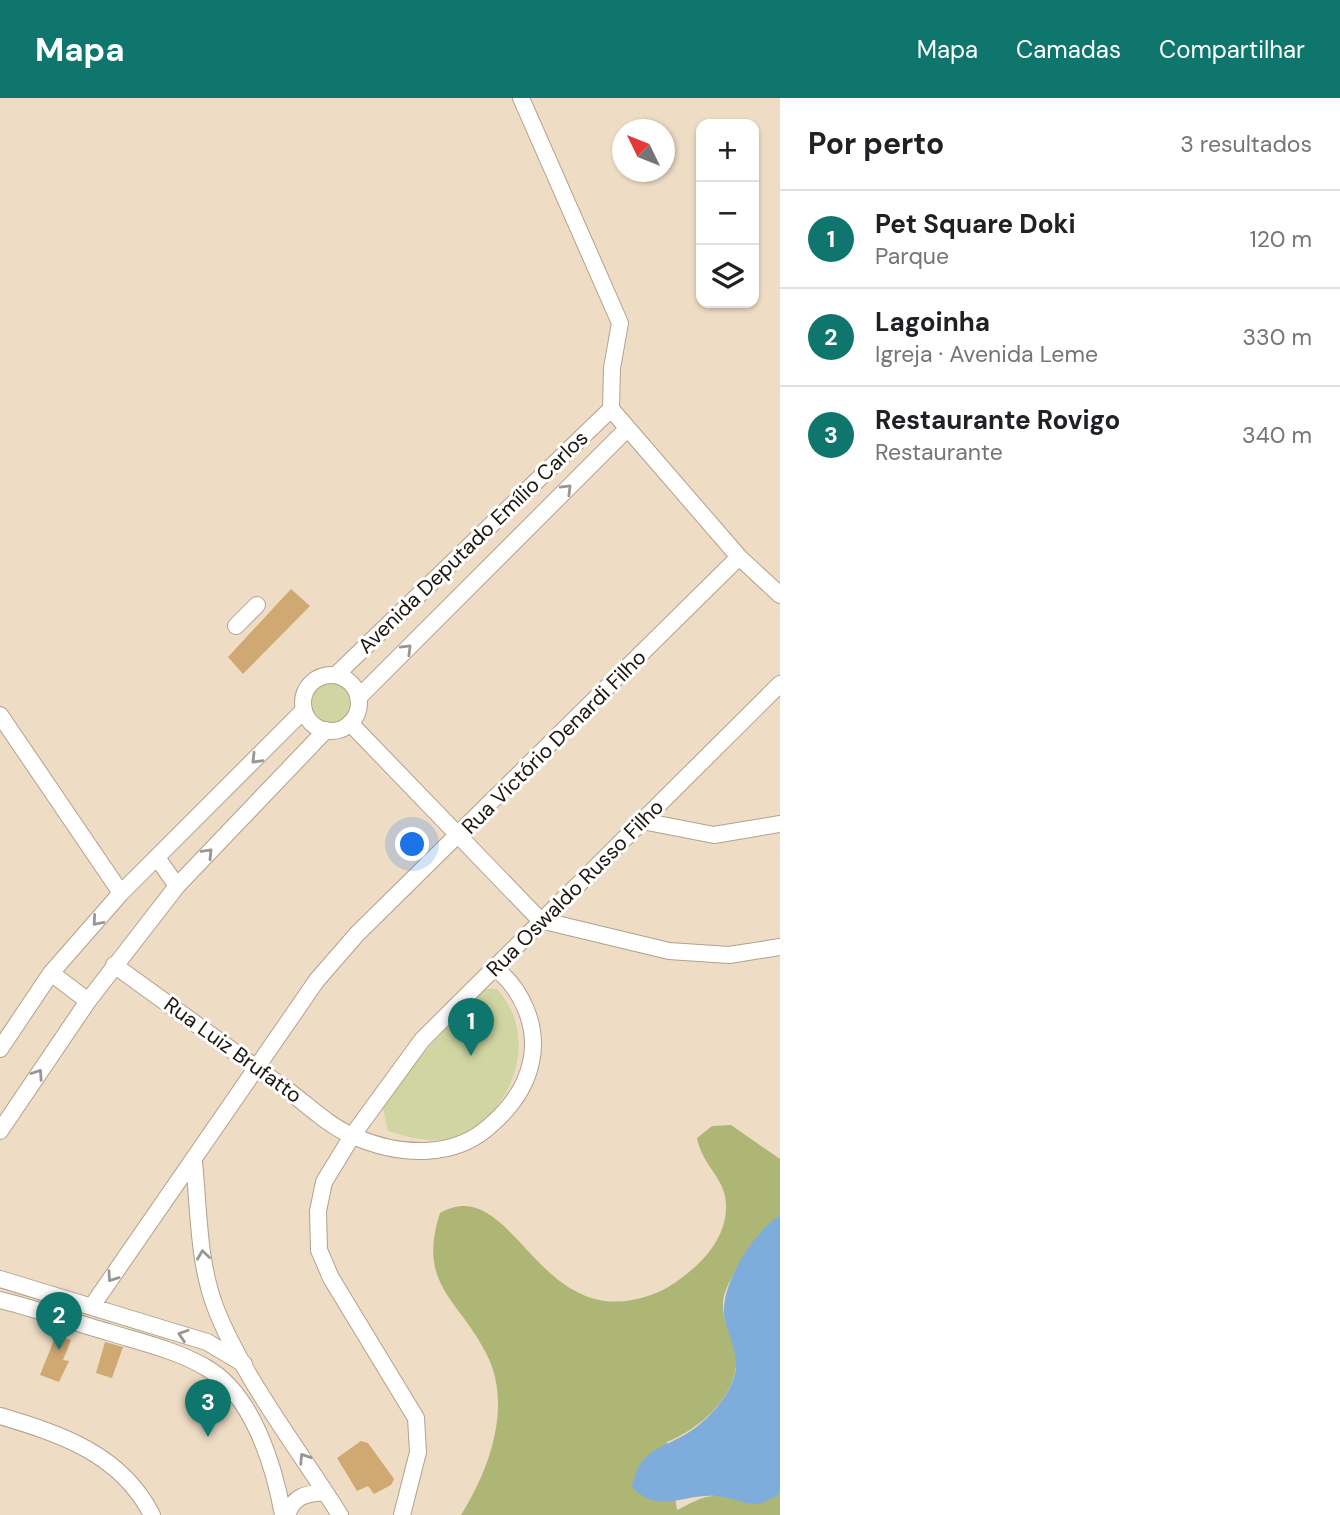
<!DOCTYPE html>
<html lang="pt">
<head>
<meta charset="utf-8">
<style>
	:root { --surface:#fff; --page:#f2f2f2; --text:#202124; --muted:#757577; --line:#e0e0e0; --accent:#0f766e }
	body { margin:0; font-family:"DM Sans",sans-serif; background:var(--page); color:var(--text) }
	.controls { position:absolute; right:21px; top:21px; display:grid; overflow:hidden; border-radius:14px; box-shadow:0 2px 5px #0004 }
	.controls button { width:63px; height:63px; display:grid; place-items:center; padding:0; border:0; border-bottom:2px solid var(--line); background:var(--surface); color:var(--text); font:35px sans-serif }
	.compass { position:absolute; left:612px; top:21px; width:63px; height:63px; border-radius:50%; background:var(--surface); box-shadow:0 2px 5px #0004; rotate:313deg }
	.you { position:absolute; left:413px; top:747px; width:24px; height:24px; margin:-18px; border:5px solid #fff; border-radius:50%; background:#1a73e8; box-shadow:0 0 0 10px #1a73e833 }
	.badge { display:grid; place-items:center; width:46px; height:46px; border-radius:50%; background:var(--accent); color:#fff; font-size:23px; font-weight:700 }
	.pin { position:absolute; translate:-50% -58px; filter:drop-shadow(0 2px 4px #0008) }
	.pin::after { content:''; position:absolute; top:37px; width:24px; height:21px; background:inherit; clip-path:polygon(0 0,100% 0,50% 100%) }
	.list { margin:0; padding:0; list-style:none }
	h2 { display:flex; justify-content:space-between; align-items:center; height:91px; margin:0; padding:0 28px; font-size:30px }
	h2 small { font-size:23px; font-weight:400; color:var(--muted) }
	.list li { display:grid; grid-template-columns:46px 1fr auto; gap:21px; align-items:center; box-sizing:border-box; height:98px; padding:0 28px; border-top:2px solid var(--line) }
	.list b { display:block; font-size:26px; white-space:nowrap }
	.list p { margin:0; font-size:23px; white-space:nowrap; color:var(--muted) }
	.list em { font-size:23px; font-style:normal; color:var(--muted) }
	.icon { flex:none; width:38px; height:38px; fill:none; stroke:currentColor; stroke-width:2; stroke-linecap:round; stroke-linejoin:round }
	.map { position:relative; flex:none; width:780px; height:1417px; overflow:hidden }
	header { display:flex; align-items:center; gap:42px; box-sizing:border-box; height:98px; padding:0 35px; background:var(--accent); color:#fff }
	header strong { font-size:33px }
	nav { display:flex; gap:38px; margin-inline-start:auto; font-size:24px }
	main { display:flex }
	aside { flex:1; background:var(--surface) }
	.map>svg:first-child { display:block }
</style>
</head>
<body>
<header>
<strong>Mapa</strong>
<nav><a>Mapa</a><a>Camadas</a><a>Compartilhar</a></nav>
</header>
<main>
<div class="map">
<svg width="780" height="1417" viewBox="0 0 780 1417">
	<rect width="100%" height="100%" fill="#eedcc5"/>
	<path fill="#d0d6a2" d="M311 605a21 21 0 1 1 42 0a21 21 0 1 1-42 0Z
		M486 891H497C539 937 516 1010 462 1036 438 1048 411 1040 388 1033L383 1011C410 966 448 927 486 891Z"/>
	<path fill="#aeb676" d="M731 1027 780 1061V1117C762 1129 723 1184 723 1205 722 1224 734 1239 736 1257 740 1297 700 1331 667 1344L677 1412C688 1407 702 1398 713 1398 745 1397 746 1417 780 1395V1417H461C490 1371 513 1306 486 1255 458 1200 417 1187 440 1115 510 1075 534 1220 632 1202 655 1198 671 1189 689 1174 709 1158 727 1134 726 1107 726 1080 702 1068 697 1040L712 1028Z"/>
	<path fill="#7eacdb" d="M780 1117V1395C751 1417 745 1400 715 1398 682 1396 659 1417 632 1389 640 1351 657 1353 686 1336 705 1325 728 1301 734 1279 741 1259 729 1241 725 1222 717 1190 754 1134 780 1117Z"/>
	<path fill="#d0a872" d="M291 491 310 508 243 576 228 559Z
		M56 1237 71 1242 63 1262 69 1263 59 1284 40 1277Z
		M105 1244 123 1249 112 1280 96 1275Z
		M361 1343 368 1345 394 1381 391 1387 374 1396 368 1388 357 1393 337 1360Z"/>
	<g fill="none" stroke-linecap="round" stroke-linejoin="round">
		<defs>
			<path id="minor" d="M521 0 620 225 612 270 611 311
				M611 311 739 459 780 497
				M236 528 257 507
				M336 577 611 311
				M303 605a28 28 0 1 1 56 0a28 28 0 1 1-56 0Z
				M358 600 627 331
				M0 617 121 795
				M350 625 540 822 669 853 729 857 780 849
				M642 723 714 737 780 726
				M158 761 177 788
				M114 867C170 908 227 948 283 989 305 1004 328 1028 353 1038 399 1058 454 1062 492 1026 510 1010 526 989 531 964 539 929 522 891 495 870
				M51 875 88 903
				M0 951 51 875 121 795 304 612
				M0 1033 88 903 177 788 326 632
				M194 1064C199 1113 198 1165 216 1211 242 1278 301 1355 340 1417
				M0 1181 207 1244 244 1266
				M0 1202C37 1211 72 1224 108 1234 140 1244 176 1252 205 1269 252 1295 274 1367 283 1417
				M92 1208 317 882 357 836 739 459
				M0 1318C61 1336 121 1356 152 1417
				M287 1417C294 1397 306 1396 325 1394
				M402 1417 418 1354 416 1320 331 1180 319 1152 318 1113 324 1084 352 1038 422 942 780 586"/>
		</defs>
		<use href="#minor" stroke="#b2a18c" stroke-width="18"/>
		<use href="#minor" stroke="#fff" stroke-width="16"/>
	</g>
	<defs><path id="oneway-chevron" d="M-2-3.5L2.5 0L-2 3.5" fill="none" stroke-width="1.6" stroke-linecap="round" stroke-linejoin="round" transform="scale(1.75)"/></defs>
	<g stroke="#999693">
		<use href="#oneway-chevron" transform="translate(567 391) rotate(-45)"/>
		<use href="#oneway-chevron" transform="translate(407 551) rotate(-45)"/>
		<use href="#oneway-chevron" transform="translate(256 661) rotate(134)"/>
		<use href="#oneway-chevron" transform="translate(208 755) rotate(-46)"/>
		<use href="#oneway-chevron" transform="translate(97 823) rotate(131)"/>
		<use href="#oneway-chevron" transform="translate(38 976) rotate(-56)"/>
		<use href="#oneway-chevron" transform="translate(203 1157) rotate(-98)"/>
		<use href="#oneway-chevron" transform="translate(112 1179) rotate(125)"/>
		<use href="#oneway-chevron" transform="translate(183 1237) rotate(-162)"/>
		<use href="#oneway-chevron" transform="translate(304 1360) rotate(-123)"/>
	</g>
	<g text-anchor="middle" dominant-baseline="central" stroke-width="6" stroke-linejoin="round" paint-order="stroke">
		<g font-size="21" fill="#1c160e" stroke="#fff">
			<text transform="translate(473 444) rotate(-44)">Avenida Deputado Emílio Carlos</text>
			<text transform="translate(554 644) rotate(-45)">Rua Victório Denardi Filho</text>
			<text transform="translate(575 790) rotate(-45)">Rua Oswaldo Russo Filho</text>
			<text transform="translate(233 952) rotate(36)">Rua Luiz Brufatto</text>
		</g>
	</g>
</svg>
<div class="controls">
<button>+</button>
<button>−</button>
<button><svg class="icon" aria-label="layers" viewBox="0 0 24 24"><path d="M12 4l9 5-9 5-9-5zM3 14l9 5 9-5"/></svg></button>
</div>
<svg class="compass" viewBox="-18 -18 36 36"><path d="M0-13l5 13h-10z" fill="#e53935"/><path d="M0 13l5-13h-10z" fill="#757577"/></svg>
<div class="you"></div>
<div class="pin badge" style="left:471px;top:958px">1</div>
<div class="pin badge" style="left:59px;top:1252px">2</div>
<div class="pin badge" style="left:208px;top:1339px">3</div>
</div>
<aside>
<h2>Por perto<small>3 resultados</small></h2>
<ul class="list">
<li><span class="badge">1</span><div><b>Pet Square Doki</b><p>Parque</p></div><em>120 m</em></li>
<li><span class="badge">2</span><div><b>Lagoinha</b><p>Igreja · Avenida Leme</p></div><em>330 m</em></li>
<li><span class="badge">3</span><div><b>Restaurante Rovigo</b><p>Restaurante</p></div><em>340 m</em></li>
</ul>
</aside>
</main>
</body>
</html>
